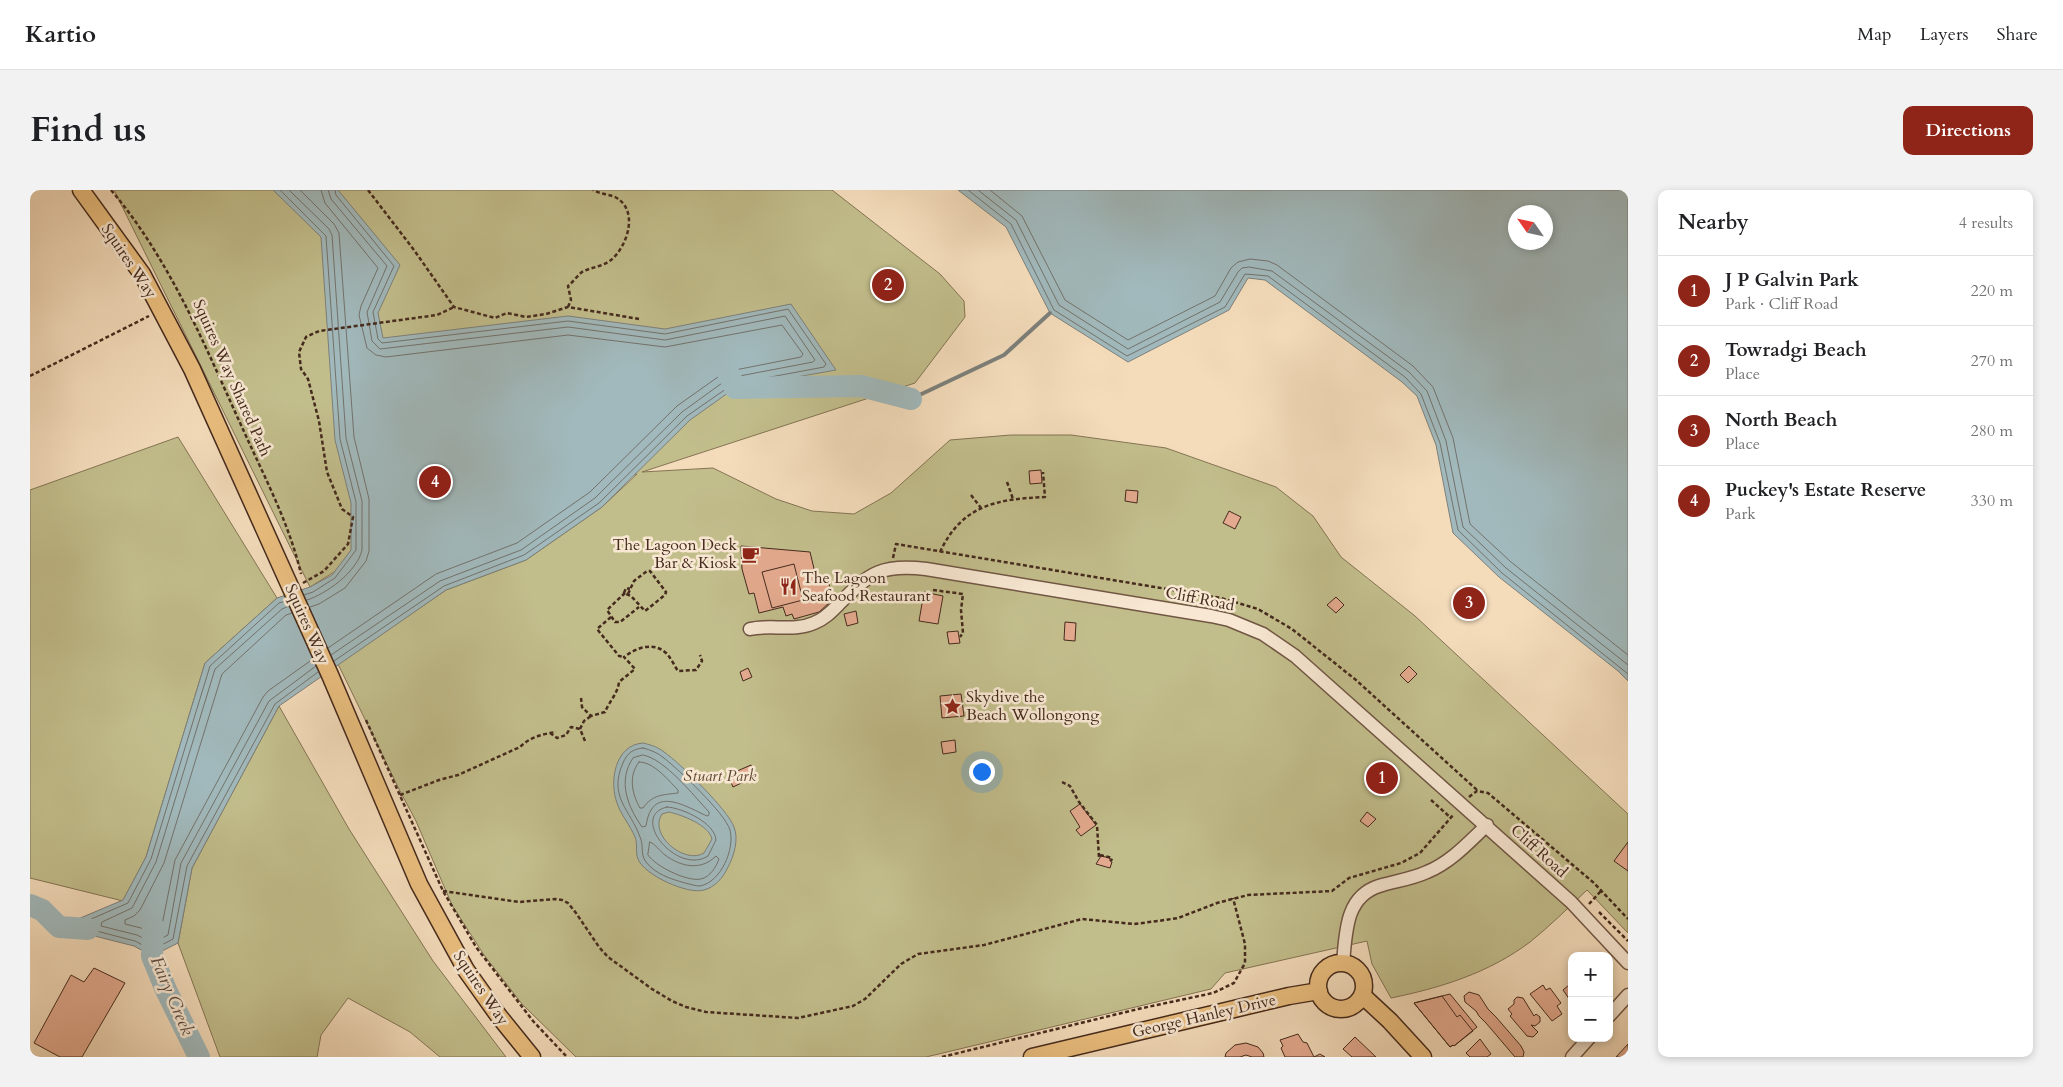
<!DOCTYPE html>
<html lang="en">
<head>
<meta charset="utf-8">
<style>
	:root { --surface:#fff; --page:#f2f2f2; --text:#202124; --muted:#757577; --line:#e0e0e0; --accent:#8f2418 }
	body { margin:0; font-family:Cardo,serif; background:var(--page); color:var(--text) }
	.controls { position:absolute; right:15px; bottom:15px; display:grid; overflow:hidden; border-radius:10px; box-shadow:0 2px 8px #0003 }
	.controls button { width:45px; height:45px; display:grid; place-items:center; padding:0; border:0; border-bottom:1px solid var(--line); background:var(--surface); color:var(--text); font:25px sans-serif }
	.compass { position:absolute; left:1478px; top:15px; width:45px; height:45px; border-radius:50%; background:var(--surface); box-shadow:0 2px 8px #0003; rotate:304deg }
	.you { position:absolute; left:951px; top:581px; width:18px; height:18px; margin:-12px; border:4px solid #fff; border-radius:50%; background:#1a73e8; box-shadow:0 0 0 8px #1a73e833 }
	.badge { display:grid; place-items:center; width:32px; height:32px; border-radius:50%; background:var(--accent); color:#fff; font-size:16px; font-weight:700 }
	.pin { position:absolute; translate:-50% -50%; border:2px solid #fff; box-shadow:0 1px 5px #0006 }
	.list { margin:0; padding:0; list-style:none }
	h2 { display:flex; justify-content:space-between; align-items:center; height:65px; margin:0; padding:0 20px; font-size:21px }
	h2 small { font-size:16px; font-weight:400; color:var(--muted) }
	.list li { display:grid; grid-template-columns:32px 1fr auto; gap:15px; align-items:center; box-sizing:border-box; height:70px; padding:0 20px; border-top:1px solid var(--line) }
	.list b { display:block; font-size:19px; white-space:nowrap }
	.list p { margin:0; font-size:16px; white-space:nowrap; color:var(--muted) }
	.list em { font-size:16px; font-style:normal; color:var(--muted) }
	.map { position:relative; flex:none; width:1598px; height:867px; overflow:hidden; border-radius:10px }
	header { display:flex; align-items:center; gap:30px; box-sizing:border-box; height:70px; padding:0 25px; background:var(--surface); border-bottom:1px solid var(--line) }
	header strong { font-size:24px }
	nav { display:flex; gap:28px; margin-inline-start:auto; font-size:18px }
	.intro { display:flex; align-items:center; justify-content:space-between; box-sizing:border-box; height:120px; padding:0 30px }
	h1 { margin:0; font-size:35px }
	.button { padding:12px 22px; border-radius:10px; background:var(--accent); color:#fff; font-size:18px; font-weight:700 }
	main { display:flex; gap:30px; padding:0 30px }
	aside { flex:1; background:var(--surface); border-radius:10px; box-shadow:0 2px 8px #0003 }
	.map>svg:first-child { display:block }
</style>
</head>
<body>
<header>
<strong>Kartio</strong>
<nav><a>Map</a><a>Layers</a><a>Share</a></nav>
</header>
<div class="intro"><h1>Find us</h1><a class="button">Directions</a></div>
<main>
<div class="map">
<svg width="1598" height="867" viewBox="0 0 1598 867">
	<rect width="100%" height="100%" fill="#f4dcbb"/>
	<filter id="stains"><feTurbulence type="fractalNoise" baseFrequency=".004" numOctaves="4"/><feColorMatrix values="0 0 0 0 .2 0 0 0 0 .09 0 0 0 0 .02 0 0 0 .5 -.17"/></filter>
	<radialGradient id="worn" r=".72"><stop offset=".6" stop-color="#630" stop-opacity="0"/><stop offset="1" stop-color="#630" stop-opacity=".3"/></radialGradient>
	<path fill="#c2be8c" stroke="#847454" d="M84 0H802L910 84 934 111 935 127 885 193 612 282 683 278 746 309 782 321 824 324 861 303 920 250 981 245H1041L1136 258 1246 297 1283 326 1311 367 1385 426 1598 624V743L1557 700C1538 718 1520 736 1500 752 1459 783 1410 798 1361 808L1342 774 1337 751 1195 783 1181 799 896 867H546L492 814 454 765 422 715 386 631 370 601 308 474 416 400 496 370 572 317 607 284 304 382 280 397Z
		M148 247 247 408 175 473 116 667 93 711 0 688V300Z
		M249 516 319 639 403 771 476 867H410L380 842 318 808 291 845 287 867H190L148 753 162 678Z"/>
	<path fill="#a1b9bc" stroke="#7c807c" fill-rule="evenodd" d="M243 0H308L370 75 348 123 353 148 538 126 635 139 761 114 806 180 705 198 660 230 572 317 496 370 416 400 249 516 162 678 148 753 122 766 104 756 29 737 93 710 116 667 175 473 247 408 280 397 302 385 321 360V313L305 250 291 47Z
		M928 0H1598V491L1588 481 1469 387 1423 343 1406 255 1387 206 1372 192 1235 90 1218 88 1199 120 1098 172 1020 123 976 37ZM1486 22H1516V52H1486Z
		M613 553C621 555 628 557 634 562 650 573 698 620 704 637 709 649 704 666 698 677 693 688 685 697 674 700 658 705 614 685 608 669 605 662 608 654 605 647 600 635 591 625 587 613 579 591 585 555 613 553ZM639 622C652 625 679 635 682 649L674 663C655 675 618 645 632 624Z"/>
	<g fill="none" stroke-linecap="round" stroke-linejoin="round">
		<path stroke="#73726c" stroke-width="1" d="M250 0 296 46 310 249 326 312V360L305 388 283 402 274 405
			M259 0 299 39 302 45 316 248 332 311V360C327 382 296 404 277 410
			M270 0 304 34 309 43 324 247 339 309V361L336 371 315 398 289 414 280 417
			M291 0 295 13 348 78 331 116 329 125 337 158 346 165 356 167 538 145 635 157 752 135 773 164 771 167 695 182 647 216 560 302 487 353 406 384 298 458
			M298 0 301 9 357 76 337 122 342 151 350 159 538 137 635 150 755 126 785 170 783 172 699 188 652 222 565 308 491 360 410 391 301 465
			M938 0 981 34 1024 120 1097 166 1195 117 1215 84 1238 86 1375 187 1391 204 1410 253 1428 340 1472 383 1598 484
			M948 0 986 30 1029 115 1098 159 1190 112 1208 82 1212 78 1219 77 1242 81 1379 182 1397 201 1416 251 1433 337 1476 378 1598 475
			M960 0 992 26 1035 110 1098 150 1185 106 1201 78 1208 72 1220 69 1238 71 1247 75 1383 176 1403 197 1423 248 1440 334 1481 372 1598 465
			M256 411 249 413 180 476 121 669 98 713 52 733 51 737 105 751 122 760 143 749 157 676 245 514 288 482
			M259 416 252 419 185 479 126 672 102 718 72 732 71 736 107 745 122 753 138 745 151 673 239 511 286 476
			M262 423 256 425 192 484 134 673 110 720 104 726 95 730V734L111 738 122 744 131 740 145 670 233 507 238 501 283 469
			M304 471 414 396 494 365 569 313 657 226 703 194 794 177 796 174 758 119 635 144 538 131 352 153 348 149 343 122 364 76 306 5 305 0
			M613 558C621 560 628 563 634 568 649 580 695 623 700 640 705 659 691 692 670 696 665 696 660 694 655 693 641 689 625 684 616 672 610 664 614 656 610 647 600 619 578 607 593 573 597 563 603 559 613 558Z
			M613 565C635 569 664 606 679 622V625L677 626C653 615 622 595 616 636L612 637C598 617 587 591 603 568Z
			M609 572C624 572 638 590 648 600V603C633 605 623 604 613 618H610C602 604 598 586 609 572Z
			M637 617C653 618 685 633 686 650L678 666C647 686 598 626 637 617Z
			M620 652C625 654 630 661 635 665 651 677 671 681 686 666L689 669C686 677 680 687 671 689 657 692 625 676 618 665Z"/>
		<path stroke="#7c807c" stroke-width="4" d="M881 209 974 165 1020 123"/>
		<path stroke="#a1b9bc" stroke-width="22" d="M693 171 705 198 831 196 881 209
			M0 715 12 720 29 737 58 739
			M123 736 122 766 136 800 169 867"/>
	</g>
	<path fill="#e4aa8f" stroke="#452a1d" d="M1011 280 1012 293 1000 294 999 281Z
		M1096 300 1108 301 1107 313 1095 311Z
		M1199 321 1211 327 1205 339 1193 333Z
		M711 356 780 362 787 391 797 387 803 408 800 412 789 422 764 429 762 424 756 426 753 417 729 423 724 403 719 404 712 379Z
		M764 374 773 410 742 418 732 382Z
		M894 402 913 406 908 434 889 431Z
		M1306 407 1314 415 1306 423 1297 415Z
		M826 421 828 433 817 436 814 424Z
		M1035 432 1046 433 1045 451 1034 450Z
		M928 441 930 453 919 454 917 442Z
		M1379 476 1387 484 1378 493 1370 485Z
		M718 478 722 487 713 491 710 482Z
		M931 504 934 526 912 528 910 506Z
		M925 550 926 562 913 564 911 552Z
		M721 575 726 586 703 597 698 585Z
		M1050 614 1066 635 1051 646 1046 640 1050 637 1040 621Z
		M1337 622 1346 629 1338 637 1330 631Z
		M1598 652V681L1584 671Z
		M1071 666 1080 668V671L1082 672 1080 678 1066 674Z
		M64 778 95 793 52 867H30L4 853 41 785 54 792Z
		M1513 795 1516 800 1520 798 1531 813 1527 816 1532 824 1522 831 1500 804Z
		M1539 795 1542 798V813L1533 800Z
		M1439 802 1449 805 1458 819 1466 827 1491 856 1494 862 1493 867H1485L1456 833 1449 826 1446 821 1435 812 1434 806Z
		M1420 804 1447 837 1424 856 1423 855 1420 857 1384 813Z
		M1412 806 1427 827 1430 825 1443 841 1424 856 1423 855 1420 857 1384 813Z
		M1487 807 1493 808 1504 826 1506 824 1510 827V832L1505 836 1501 835 1508 842 1503 847 1497 846 1480 826 1482 824 1478 819 1484 814V810Z
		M1268 844 1273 852 1277 853 1284 867 1290 864 1295 867H1255L1251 858 1253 856 1250 850Z
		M1325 847 1346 867H1322L1313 859Z
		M1450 849 1461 864 1457 867H1440L1436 863Z
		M1216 853 1228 857 1233 863 1234 867H1222L1216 865 1210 867H1195L1196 863 1205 855Z
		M1598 854V867H1586Z"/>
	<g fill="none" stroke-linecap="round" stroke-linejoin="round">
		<defs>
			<path id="minor" d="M720 439C741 434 764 442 784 433 795 429 803 420 811 412 840 382 853 374 896 379L1181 426 1199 430 1233 444 1265 466 1541 712 1598 773
				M1313 773C1316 743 1315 707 1349 696 1365 691 1382 689 1397 682 1421 672 1438 653 1457 635
				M1579 826 1598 805
				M1542 867 1559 848"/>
			<path id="major" d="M51 0 112 84 162 179 300 485 389 694 436 780 468 825 502 867
				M1288 796a23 23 0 1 1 46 0a23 23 0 1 1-46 0Z
				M1332 805 1360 831 1393 867
				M1002 867 1259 806 1289 801"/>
		</defs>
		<use href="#minor" stroke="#715644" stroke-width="15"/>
		<use href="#major" stroke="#452a1d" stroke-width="19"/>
		<path stroke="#452a1d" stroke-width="2.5" stroke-dasharray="4 2.5" stroke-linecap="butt" d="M81 0C142 72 177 161 216 246 236 290 260 336 271 384
			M338 0 384 60 424 117 465 128 477 123 496 127 516 124 538 117 609 129
			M538 117 541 110 538 96C543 92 547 86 552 82 561 77 572 77 581 70 597 57 610 20 585 7 578 4 570 4 563 0
			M0 186 119 126
			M977 292 983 309
			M941 305 951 318
			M910 362C932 315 967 309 1015 307L1013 282
			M863 368 866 354 1191 408 1228 419 1262 439 1326 490 1447 600
			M273 393 294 381 318 354 323 327 312 319 297 282 289 231 278 189 271 179 269 162 276 147 289 141 407 125 424 117
			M903 400 933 404 931 420 933 443 930 447
			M595 403 577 420 585 432H590L609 417
			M598 404 604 391 617 381H620L636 402 635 405 615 421 601 406 594 403 596 398 600 399
			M581 427 567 439 589 466 594 467
			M551 508 552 517 561 526 575 522C579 512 588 503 589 492L605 479 594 467C606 458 623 451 636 463 641 468 644 475 648 481L666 480 672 471 670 465
			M336 530 413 701 446 757 503 831 537 867
			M520 543 527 548 536 545 541 537 550 539
			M555 551 550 539 554 531 561 526
			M1032 592 1040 596 1049 612 1067 635 1069 668
			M370 605 409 590 428 585 490 557C500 547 513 544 526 542
			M1439 607 1447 601 1458 603 1564 693 1598 729
			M1401 610 1421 628
			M1070 665 1082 668 1081 671
			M413 701 489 712 525 709 532 710 538 713 546 723 569 757 578 767 622 799 642 811 656 817 676 822 768 828 823 816 835 809 871 774 888 764 954 755 1052 729 1104 734 1128 731 1148 728 1187 713 1218 705 1302 701 1319 688 1371 673 1390 663 1424 624
			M1559 714 1571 701
			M1569 722 1598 751
			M912 867 1108 819 1183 803 1204 793 1215 773V754L1203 708"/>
		<use href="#minor" stroke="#f8e8d3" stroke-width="12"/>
		<use href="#major" stroke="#eabe7e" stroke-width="16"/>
	</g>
	<defs>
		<symbol id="cafe-bare" viewBox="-9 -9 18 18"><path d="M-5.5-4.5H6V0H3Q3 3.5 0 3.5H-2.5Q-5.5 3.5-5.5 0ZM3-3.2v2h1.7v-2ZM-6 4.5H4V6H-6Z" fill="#8f2418" stroke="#f8e8d3" stroke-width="2.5" paint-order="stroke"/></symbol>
		<symbol id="restaurant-bare" viewBox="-9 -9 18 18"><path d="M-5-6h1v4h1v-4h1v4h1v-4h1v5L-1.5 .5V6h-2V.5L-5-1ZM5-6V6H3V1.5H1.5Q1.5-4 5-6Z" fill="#8f2418" stroke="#f8e8d3" stroke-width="2.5" paint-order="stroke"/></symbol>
		<symbol id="sight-bare" viewBox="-9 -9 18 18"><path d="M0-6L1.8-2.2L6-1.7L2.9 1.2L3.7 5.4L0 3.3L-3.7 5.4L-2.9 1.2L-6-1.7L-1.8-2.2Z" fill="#8f2418" stroke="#f8e8d3" stroke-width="2.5" paint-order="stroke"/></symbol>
	</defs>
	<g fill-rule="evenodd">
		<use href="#cafe-bare" x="708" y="352" width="25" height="25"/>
		<use href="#restaurant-bare" x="746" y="384" width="25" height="25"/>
		<use href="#sight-bare" x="910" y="504" width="25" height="25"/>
	</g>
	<g text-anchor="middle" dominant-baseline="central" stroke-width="5" stroke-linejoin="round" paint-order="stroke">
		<g font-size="16" fill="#452a1d" stroke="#f8e8d3">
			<text transform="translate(99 71) rotate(56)">Squires Way</text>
			<text transform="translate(202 188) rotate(66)">Squires Way Shared Path</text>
			<text transform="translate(1170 409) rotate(11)">Cliff Road</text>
			<text transform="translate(277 434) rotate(66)">Squires Way</text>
			<text transform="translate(1509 661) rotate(42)">Cliff Road</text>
			<text transform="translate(451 798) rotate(56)">Squires Way</text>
			<text transform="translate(1174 826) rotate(-13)">George Hanley Drive</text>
		</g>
		<g font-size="16" fill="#452a1d" stroke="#f8e8d3" text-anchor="start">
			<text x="707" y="355" text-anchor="end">The Lagoon Deck<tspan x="707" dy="18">Bar &amp; Kiosk</tspan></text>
			<text x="772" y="388">The Lagoon<tspan x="772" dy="18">Seafood Restaurant</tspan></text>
			<text x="936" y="507">Skydive the<tspan x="936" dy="18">Beach Wollongong</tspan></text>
		</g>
		<g font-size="16" font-style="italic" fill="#5e4833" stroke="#f8e8d3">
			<text x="690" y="586">Stuart Park</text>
		</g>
		<g font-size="18" font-style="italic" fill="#5c4e45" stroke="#f8e8d3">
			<text transform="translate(142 806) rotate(67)">Fairy Creek</text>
		</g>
	</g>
	<rect width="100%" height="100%" filter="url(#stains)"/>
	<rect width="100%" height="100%" fill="url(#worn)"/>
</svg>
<div class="controls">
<button>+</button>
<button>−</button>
</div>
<svg class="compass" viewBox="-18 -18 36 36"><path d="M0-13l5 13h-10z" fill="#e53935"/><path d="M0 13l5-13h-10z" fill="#757577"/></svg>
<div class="you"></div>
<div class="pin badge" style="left:1352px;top:588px">1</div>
<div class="pin badge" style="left:858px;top:95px">2</div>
<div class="pin badge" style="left:1439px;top:413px">3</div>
<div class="pin badge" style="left:405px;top:292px">4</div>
</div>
<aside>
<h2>Nearby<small>4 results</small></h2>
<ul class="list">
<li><span class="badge">1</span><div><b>J P Galvin Park</b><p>Park · Cliff Road</p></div><em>220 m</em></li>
<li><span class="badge">2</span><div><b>Towradgi Beach</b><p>Place</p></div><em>270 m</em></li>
<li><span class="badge">3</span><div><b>North Beach</b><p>Place</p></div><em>280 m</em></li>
<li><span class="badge">4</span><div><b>Puckey's Estate Reserve</b><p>Park</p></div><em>330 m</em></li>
</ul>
</aside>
</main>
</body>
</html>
